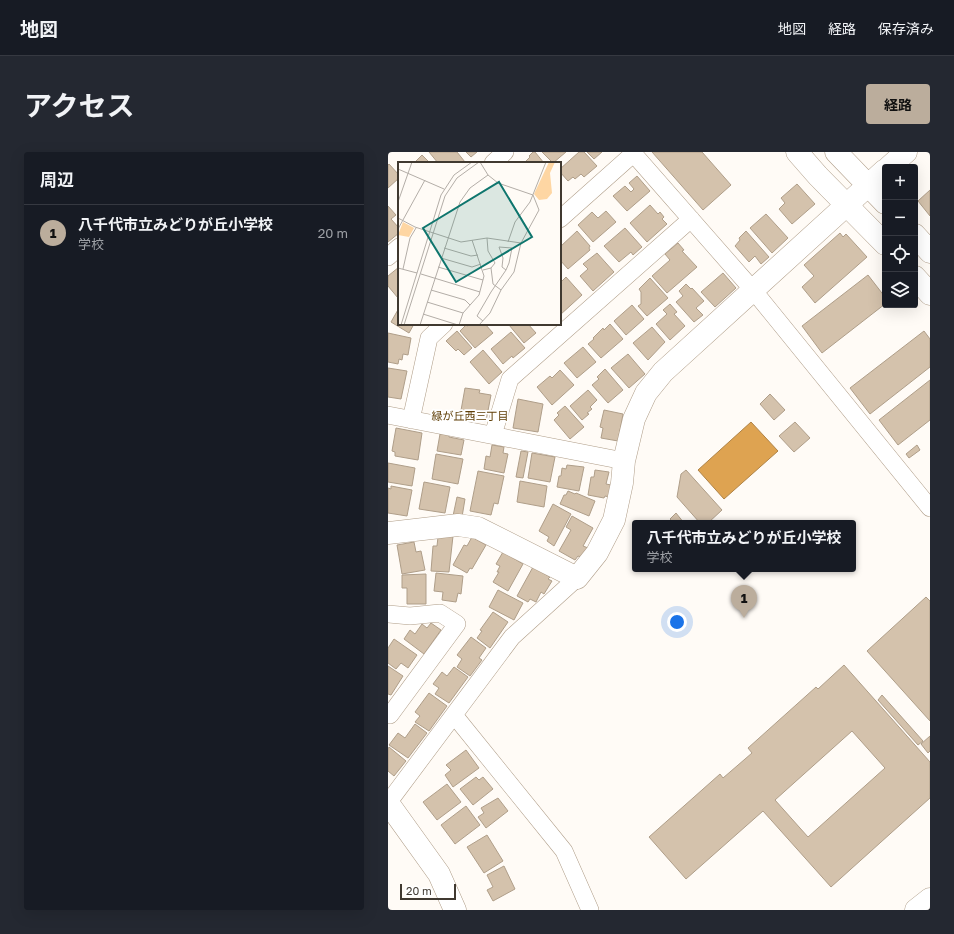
<!DOCTYPE html>
<html lang="ja">
<head>
<meta charset="utf-8">
<style>
	:root { --surface:#171b24; --page:#242831; --text:#f1f3f6; --muted:#9ea1a6; --line:#363941; --accent:#bbad9c }
	body { margin:0; font-family:"Golos Text","Noto Sans JP",sans-serif; background:var(--page); color:var(--text) }
	.controls { position:absolute; right:12px; top:12px; display:grid; overflow:hidden; border-radius:4px; box-shadow:0 4px 16px #0002 }
	.controls button { width:36px; height:36px; display:grid; place-items:center; padding:0; border:0; border-bottom:1px solid var(--line); background:var(--surface); color:var(--text); font:20px sans-serif }
	.scale { position:absolute; left:12px; bottom:10px; width:56px; box-sizing:border-box; padding-left:4px; border:2px solid #403930; border-top:0; font-size:11px; line-height:14px; white-space:nowrap; color:#403930; -webkit-text-stroke:3px #fff; paint-order:stroke }
	.you { position:absolute; left:289px; top:470px; width:14px; height:14px; margin:-10px; border:3px solid #fff; border-radius:50%; background:#1a73e8; box-shadow:0 0 0 6px #1a73e833 }
	.badge { display:grid; place-items:center; width:26px; height:26px; border-radius:50%; background:var(--accent); color:#111; font-size:13px; font-weight:700 }
	.pin { position:absolute; translate:-50% -33px; filter:drop-shadow(0 1px 2px #0008) }
	.pin::after { content:''; position:absolute; top:21px; width:14px; height:12px; background:inherit; clip-path:polygon(0 0,100% 0,50% 100%) }
	.popup { position:absolute; left:244px; top:368px; width:224px; height:52px; box-sizing:border-box; display:grid; place-content:center; border-radius:4px; background:var(--surface); filter:drop-shadow(0 1px 3px #0005); font-size:13px; white-space:nowrap; color:var(--muted) }
	.popup b { font-size:15px; color:var(--text) }
	.popup::after { content:''; position:absolute; left:50%; top:100%; margin-left:-8px; border:8px solid transparent; border-top-color:var(--surface) }
	.list { margin:0; padding:0; list-style:none }
	h2 { display:flex; justify-content:space-between; align-items:center; height:52px; margin:0; padding:0 16px; font-size:17px }
	h2 small { font-size:13px; font-weight:400; color:var(--muted) }
	.list li { display:grid; grid-template-columns:26px 1fr auto; gap:12px; align-items:center; box-sizing:border-box; height:56px; padding:0 16px; border-top:1px solid var(--line) }
	.list b { display:block; font-size:15px; white-space:nowrap }
	.list p { margin:0; font-size:13px; white-space:nowrap; color:var(--muted) }
	.list em { font-size:13px; font-style:normal; color:var(--muted) }
	.icon { flex:none; width:22px; height:22px; fill:none; stroke:currentColor; stroke-width:2; stroke-linecap:round; stroke-linejoin:round }
	.map { position:relative; flex:none; width:542px; height:758px; overflow:hidden; border-radius:4px }
	header { display:flex; align-items:center; gap:24px; box-sizing:border-box; height:56px; padding:0 20px; background:var(--surface); border-bottom:1px solid var(--line) }
	header strong { font-size:19px }
	nav { display:flex; gap:22px; margin-inline-start:auto; font-size:14px }
	.intro { display:flex; align-items:center; justify-content:space-between; box-sizing:border-box; height:96px; padding:0 24px }
	h1 { margin:0; font-size:28px }
	.button { padding:10px 18px; border-radius:4px; background:var(--accent); color:#111; font-size:14px; font-weight:700 }
	main { display:flex; gap:24px; padding:0 24px }
	aside { flex:1; background:var(--surface); border-radius:4px; box-shadow:0 4px 16px #0002 }
	.map>svg:first-child { display:block }
</style>
</head>
<body>
<header>
<strong>地図</strong>
<nav><a>地図</a><a>経路</a><a>保存済み</a></nav>
</header>
<div class="intro"><h1>アクセス</h1><a class="button">経路</a></div>
<main>
<aside>
<h2>周辺<small></small></h2>
<ul class="list">
<li><span class="badge">1</span><div><b>八千代市立みどりが丘小学校</b><p>学校</p></div><em>20 m</em></li>
</ul>
</aside>
<div class="map">
<svg width="542" height="758" viewBox="0 0 542 758">
	<rect width="100%" height="100%" fill="#fffbf6"/>
	<path fill="#dea351" stroke="#af8347" d="M363 270 390 299 336 347 310 318Z"/>
	<path fill="#d4c2ac" stroke="#af9e89" fill-rule="evenodd" d="M41 0H69L77 10 76 11H50Z
		M78 0H89L83 5Z
		M145 0H147L156 11H136L142 5 141 4Z
		M154 0H178L165 11Z
		M191 0H196L209 14 196 25 193 22 187 27 185 25 180 29 172 20V17Z
		M199 0H214L206 7Z
		M264 0H314L343 33 315 58Z
		M34 3 42 11H26Z
		M1 12 11 23V26L0 36V13Z
		M249 24 262 39 239 59 225 44 237 34 243 40 246 37 241 31Z
		M409 32 427 52 404 72 391 57 397 51 393 46Z
		M542 38V64L530 49Z
		M262 53 270 62 272 60 276 65 274 67 279 72 259 90 242 71Z
		M0 54 8 63 3 67 11 76V81L0 90Z
		M218 59 228 70 205 90 190 73 204 60 210 66Z
		M378 62 400 86 384 101 362 76Z
		M237 76 254 95 245 103 243 100 231 110 216 94Z
		M189 79 202 94 201 96 202 98 180 117 172 108V95Z
		M358 79 381 105 373 112 367 104 361 110 347 94 352 88 351 86Z
		M452 81 455 85 458 82 479 105 427 151 414 135 426 124 416 113Z
		M290 91 296 98 294 99 309 115 279 141 264 124 282 108 277 102Z
		M209 101 226 120 205 139 192 124 200 117 195 112Z
		M11 115V145L10 146 0 134V124Z
		M335 121 348 136 327 155 313 140Z
		M480 123 497 145V152L434 201 414 174Z
		M178 125 194 143 172 163V131Z
		M262 126 280 146 259 164 250 154 253 152V140L251 137Z
		M298 132 303 137 304 136 316 149 308 156 315 163 306 170 288 150 295 144 291 139Z
		M282 152 289 160 286 162 297 174 282 188 268 172 279 162 275 158Z
		M244 153 256 167 238 183 226 169Z
		M11 156V172H26L21 181 3 170Z
		M82 172H97L105 181 87 196 72 179 78 173 80 174Z
		M122 172H140L148 181 136 191 121 173Z
		M222 172 235 187 213 206 200 192 206 187 205 186 215 176 216 178Z
		M264 175 277 190 260 208 245 191Z
		M69 179 84 196 76 203 70 197 68 199 58 189Z
		M536 179 542 187V215L482 262 462 236Z
		M123 180 137 196 125 206 124 204 115 212 103 197Z
		M0 181 23 186 20 203 15 202 14 208 11 207 10 212 0 210Z
		M195 195 208 210 189 226 176 211Z
		M95 198 114 220 101 232 82 210Z
		M240 202 257 222 241 236 223 216Z
		M0 216 19 219 13 247 0 245Z
		M217 217 235 238 220 251 204 233 211 227 209 225Z
		M172 218 186 233 164 253 149 235 162 224 164 226Z
		M542 228V268L510 293 491 268Z
		M77 236 92 238 91 241 103 243 98 269 72 264Z
		M200 238 209 248 202 255 204 257 199 261 201 262 194 268 182 254Z
		M382 242 397 258 386 268 372 252Z
		M130 247 155 252 150 280 125 276Z
		M177 254 196 275 182 287 166 268 171 263 169 261Z
		M216 258 235 262 230 289 213 286 215 276 212 275Z
		M407 270 422 286 406 300 391 284Z
		M8 276 34 281 30 308 7 304V300L4 299Z
		M52 282 61 283V285L76 288 73 303 49 299Z
		M104 293 116 295 115 301 120 302 116 321 96 317 98 304 102 305Z
		M529 293 532 298 521 306 518 302Z
		M133 299 140 300 135 326 128 325Z
		M144 301 167 305 162 330 140 326Z
		M48 302 75 307 70 332 44 327Z
		M0 311 27 316 24 334 0 330Z
		M179 313 196 315 191 339 169 335 171 324H173L174 316 178 317Z
		M207 318 221 320 218 332 223 333 221 345 217 344 216 346 200 343 203 325H206Z
		M298 318 334 358 320 371H312L289 345 293 322Z
		M90 319 116 324 110 352 106 351 103 363 82 359Z
		M132 329 159 334 156 355 129 350Z
		M36 330 62 335 57 361 31 357Z
		M3 334 24 338 19 364 0 361V336L3 337Z
		M180 339 187 342 188 341 207 349 201 364 172 352 176 343H178Z
		M69 345 77 347 74 365 65 364Z
		M165 352 183 362 166 394 159 389 161 385 151 379Z
		M288 361 296 371H286L282 367Z
		M184 364 205 376 195 394 200 396 195 406 190 404 187 408 171 399 183 378 178 375Z
		M65 384 61 420 43 419 45 394H49L50 385Z
		M84 385 98 393 84 417 82 416 79 421 65 413 76 393 79 394Z
		M26 390 28 400 33 399 37 418 14 422 9 393Z
		M115 400 135 412 120 439 105 430 111 420H109L112 414 108 412Z
		M145 415 162 425 160 427 164 429 156 442 153 440 148 450 142 447 140 450 129 444Z
		M48 421 75 424 73 442 70 441 68 450 54 448 55 440 46 439Z
		M38 422V452H19V436H14V423Z
		M110 438 135 451 126 468 101 455Z
		M538 445 542 449V569L479 499Z
		M105 460 120 470 102 496 89 486 94 479 92 478Z
		M43 471 53 478 36 502 16 487 22 478 27 482 34 472 39 476Z
		M83 485 98 496 91 506 94 508 82 524 69 515 74 507 69 503Z
		M6 487 29 503 20 516 13 511 8 517 0 511V496Z
		M456 513 542 610V646L443 735 375 659 298 727 261 685 332 622 335 626 364 601 360 596 428 535 430 537ZM464 579 497 616 420 685 387 648Z
		M0 514 15 524 3 543 0 542Z
		M66 515 80 525 61 551 47 542 51 536 45 532 54 520 59 524Z
		M41 541 59 554 41 579 27 570 32 564 27 560Z
		M494 543 535 589 530 593 490 548Z
		M27 572 39 581 20 606 1 593 10 581 17 586Z
		M542 584V599L540 601 533 592Z
		M1 595 18 609 6 624 0 619V597Z
		M78 598 91 616 65 635 57 623 63 618 58 613Z
		M88 625 91 628 95 625 105 637 85 653 72 637Z
		M59 632 73 650 49 668 35 650Z
		M110 646 120 659 98 676 90 665 96 661 93 656Z
		M78 654 92 673 67 692 53 673Z
		M99 683 115 709 96 721 79 695Z
		M116 714 127 737 105 749 99 738 105 735 99 723Z"/>
	<g fill="none" stroke-linecap="round" stroke-linejoin="round">
		<defs>
			<path id="street" d="M244 0 365 138 542 356
				M105 11 117 0
				M172 67 245 2
				M0 105 11 95
				M0 263 236 309
				M23 268 41 186 56 172
				M105 283 122 227 303 67
				M0 462 22 464 52 461 69 472 2 563 0 561
				M66 563 176 699 202 758
				M0 651 124 485 189 426"/>
			<path id="secondary" d="M409 0 430 24 497 92
				M448 0 497 51
				M501 15 518 0
				M527 83 542 100
				M527 125 542 142
				M0 381 70 373 90 376 189 426 209 401 226 368 234 331 236 309 246 267 258 241 275 220 497 18
				M0 651 51 722 67 758
				M528 758 542 747"/>
		</defs>
		<use href="#street" stroke="#af9d88" stroke-width="18"/>
		<use href="#secondary" stroke="#af9d88" stroke-width="23"/>
		<use href="#street" stroke="#fff" stroke-width="17"/>
		<use href="#secondary" stroke="#fff" stroke-width="22"/>
	</g>
	<g text-anchor="middle" dominant-baseline="central" stroke-width="3.5" stroke-linejoin="round" paint-order="stroke">
		<g font-size="11" fill="#5f3e06" stroke="#fff">
			<text x="82" y="263">緑が丘西三丁目</text>
		</g>
	</g>
	<g transform="translate(10 10)">
		<rect width="163" height="163" fill="#fffbf6"/>
		<path d="M151 0H157L152 11 154 31 149 37 141 38 136 32ZM5 60 16 66 11 75 0 73Z" fill="#fed6a3"/>
		<path fill="none" stroke="#b3ada7" stroke-width="1" d="M0 7 46 27M0 40 14 0M0 56 17 65 63 80 89 76 90 89 97 101 93 106 85 108M0 67 27 18M89 76 123 81M110 80 117 60 132 40 148 0M46 86 73 94 80 93M43 96 74 105 83 102M40 105 85 118M0 106 19 111M93 106 95 122 103 128M5 107 12 76 18 66M23 112 82 130M33 128 67 138 72 143M29 140 65 151M25 152 60 163M85 159 79 154 93 130 108 108 111 101 114 86 101 85 105 96 104 105 108 108M3 163 43 33 56 13 74 0M6 163 47 34 59 16 81 0M22 163 62 40 72 26 90 13M61 163 65 151 81 133 86 114 74 78M81 163 92 151 103 128 116 110 123 81 141 48 135 33 100 21 90 13 82 0"/>
		<path fill="#0f766e" fill-opacity="0.15" stroke="#0f766e" stroke-width="2" d="M101 20 134 75 58 120 25 66Z"/>
		<rect width="163" height="163" fill="none" stroke="#403930" stroke-width="2"/>
	</g>
</svg>
<div class="controls">
<button>+</button>
<button>−</button>
<button><svg class="icon" aria-label="locate" viewBox="0 0 24 24"><circle cx="12" cy="12" r="6"/><path d="M12 2v4M12 18v4M2 12h4M18 12h4"/></svg></button>
<button><svg class="icon" aria-label="layers" viewBox="0 0 24 24"><path d="M12 4l9 5-9 5-9-5zM3 14l9 5 9-5"/></svg></button>
</div>
<div class="scale">20 m</div>
<div class="you"></div>
<div class="pin badge" style="left:356px;top:466px">1</div>
<div class="popup"><b>八千代市立みどりが丘小学校</b>学校</div>
</div>
</main>
</body>
</html>
